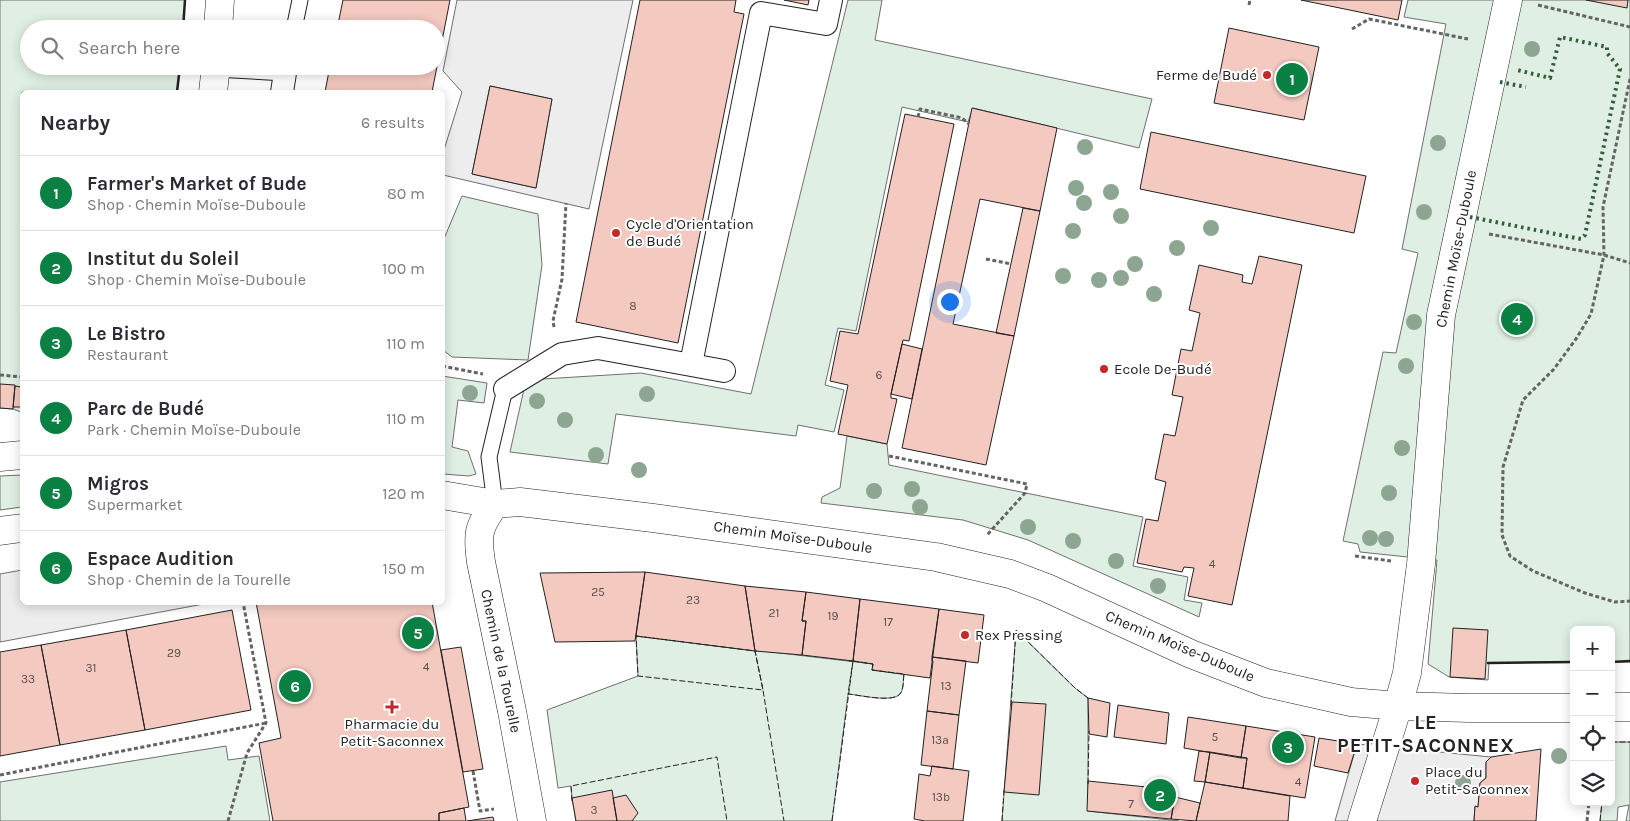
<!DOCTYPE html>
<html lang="en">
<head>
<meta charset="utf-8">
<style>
	:root { --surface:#fff; --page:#f7f7f7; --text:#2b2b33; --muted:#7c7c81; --line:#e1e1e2; --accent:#0b8043 }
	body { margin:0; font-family:Karla,sans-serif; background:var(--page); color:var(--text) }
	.controls { position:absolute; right:15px; bottom:15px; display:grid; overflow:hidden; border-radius:8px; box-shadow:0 2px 12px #0003 }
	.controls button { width:45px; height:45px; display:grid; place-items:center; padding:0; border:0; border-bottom:1px solid var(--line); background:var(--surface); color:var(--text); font:25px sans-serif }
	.you { position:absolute; left:949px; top:301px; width:18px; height:18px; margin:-12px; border:4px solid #fff; border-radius:50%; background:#1a73e8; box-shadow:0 0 0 8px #1a73e833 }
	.badge { display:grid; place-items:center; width:32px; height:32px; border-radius:50%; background:var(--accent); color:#fff; font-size:16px; font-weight:700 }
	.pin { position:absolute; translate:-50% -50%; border:2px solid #fff; box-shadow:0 1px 5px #0006 }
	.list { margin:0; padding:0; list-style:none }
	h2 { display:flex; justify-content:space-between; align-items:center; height:65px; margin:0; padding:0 20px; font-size:21px }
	h2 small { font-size:16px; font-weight:400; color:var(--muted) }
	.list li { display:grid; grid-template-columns:32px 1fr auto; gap:15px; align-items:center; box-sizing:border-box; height:75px; padding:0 20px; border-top:1px solid var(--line) }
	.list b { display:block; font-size:19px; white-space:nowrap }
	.list p { margin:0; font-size:16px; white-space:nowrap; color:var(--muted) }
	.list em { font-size:16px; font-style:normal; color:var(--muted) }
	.icon { flex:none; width:28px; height:28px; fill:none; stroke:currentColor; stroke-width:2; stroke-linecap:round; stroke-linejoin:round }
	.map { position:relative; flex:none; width:1630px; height:821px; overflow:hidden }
	.search { position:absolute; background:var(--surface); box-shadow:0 2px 12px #0003; left:20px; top:20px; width:425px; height:55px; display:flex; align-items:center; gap:12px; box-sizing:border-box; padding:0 18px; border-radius:28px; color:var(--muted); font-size:19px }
	.panel { position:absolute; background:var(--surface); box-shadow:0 2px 12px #0003; left:20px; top:90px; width:425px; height:515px; border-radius:8px }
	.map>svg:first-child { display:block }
</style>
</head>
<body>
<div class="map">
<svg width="1630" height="821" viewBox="0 0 1630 821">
	<rect width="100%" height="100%" fill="#fff"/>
	<path fill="#e0efe3" stroke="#6f6f6f" d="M0 0H185L183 29H29V66H180L177 92H22V417L21 412 13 409 0 408Z
		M848 0H882L875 40 1152 99 1139 148 973 108 968 122 902 107 856 331 838 328 825 385 844 390 834 432 798 425 796 436 616 414 608 464 510 452 526 380 641 373 751 394Z
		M1408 0H1630V662H1611V630H1574V662L1489 663 1488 680 1449 677 1428 664 1437 560 1360 552 1358 544 1343 541 1383 352 1396 353 1418 253 1402 249 1446 24 1404 17Z
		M462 196 538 214 542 265 528 360 452 357 443 350V241Z
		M442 376 487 383 484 403 458 400 452 447 468 451 476 474 469 476 443 474Z
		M847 436 887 444 889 465 1143 517 1133 566 1188 577 1184 600 1202 603 1199 617 1028 540 963 520 821 503 822 497 840 488Z
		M22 475V507L0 510V476Z
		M1016 630 1075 688 1088 698V811L1179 821H1002Z
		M636 636 873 664 872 670 904 674C903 680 904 689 900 694 892 703 860 695 848 694L832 821H576L572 798 571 786 558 788 547 710 638 676Z
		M1611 742H1630V821H1626L1629 805 1618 807 1617 821H1600L1602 802H1611Z
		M226 746 228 760 259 756 270 821H0V782Z"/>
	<path fill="#ededed" stroke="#6f6f6f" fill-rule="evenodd" d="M457 0H633L589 209 443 175V153L462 92 443 71ZM490 86 552 99 536 188 472 174Z
		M22 570V602L209 603 0 642V574Z
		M1357 744 1491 757 1486 762V778L1480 783 1478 807H1475L1474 821H1335Z"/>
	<path fill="#f3c9c0" stroke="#222" d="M343 0H450L432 92H325L330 66H436V29H337Z
		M640 0H736L734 12 744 14 678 343 576 322Z
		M784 0H809L808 5Z
		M1301 0H1402L1398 20Z
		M1586 0H1628L1627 8Z
		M1229 28 1319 47 1304 120 1214 103Z
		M490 86 552 99 536 188 472 174Z
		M972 108 1057 128 1040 211 980 199 953 324 1014 336 986 465 902 448Z
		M905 114 954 124 909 341 903 340 891 394V398L897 399 887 444 838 434 848 385 830 381 840 331 858 334Z
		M1151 132 1366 176 1354 233 1140 189Z
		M1023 208 1040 211 1014 336 996 333Z
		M1259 256 1302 265 1232 605 1188 596 1194 568 1184 567 1182 572 1137 563 1146 519 1158 521 1166 482 1155 479 1164 434 1175 436 1183 397 1172 395 1181 349 1192 351 1200 313 1189 310 1199 265 1243 275 1242 282 1252 284Z
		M902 344 922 349 912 399 891 394Z
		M0 384 15 385 13 409 0 408Z
		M15 386 22 387V407H13Z
		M645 572 635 641 555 642 540 573Z
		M645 572 745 586 755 651 636 636Z
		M745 586 806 592 802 621H806L802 655 755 651Z
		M806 592 860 599 853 661 802 655 806 621H802Z
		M860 599 939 609 930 678 872 670 873 664 853 661Z
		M256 602H432L469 807 439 813V821H273L259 743 281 738Z
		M939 609 984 615 978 663 932 657Z
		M232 610 251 710 145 730 126 630Z
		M1453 628 1488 630 1485 679 1450 677Z
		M126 630 145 730 60 745 41 645Z
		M41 645 60 745 0 756V652Z
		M461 647 483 769 463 772 441 650Z
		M932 657 966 661 959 715 927 711 933 661H932Z
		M1088 698 1110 703 1107 737 1089 734Z
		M1012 702 1046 704 1039 795 1004 792Z
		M1118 705 1169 713 1166 744 1114 737Z
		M927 711 959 715 953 769 921 765Z
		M1188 717 1246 726 1241 758 1184 748Z
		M1246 726 1315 737 1305 798 1243 788 1247 758H1241Z
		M1319 738 1357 744 1348 773 1314 766Z
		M1541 749 1536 821H1474L1475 806 1478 807 1480 783 1486 778V762L1491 757Z
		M1199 751 1210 752 1205 782 1194 781Z
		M1210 752 1247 758 1243 788 1205 782Z
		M932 766 969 771 963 821H925L914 819 919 774 930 776Z
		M1088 781 1176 790 1171 819 1087 811Z
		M1205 782 1290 796 1288 821H1196Z
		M612 790 617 821H576L572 798Z
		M626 795 638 813 632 821H617L613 798Z
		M1175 797 1200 803 1196 821 1171 819Z
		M464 808 466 821H439V813Z
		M493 817 494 821H467Z"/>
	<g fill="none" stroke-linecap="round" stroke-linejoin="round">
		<defs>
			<path id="service" d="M294 29 300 0
				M215 69 285 73 287 66
				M495 504 489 457 505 389"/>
			<path id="pedestrian" d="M282 92 285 73
				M691 364 761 13 826 24 831 0
				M505 389 562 354 598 348 724 371"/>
			<path id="minor" d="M218 29 220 0
				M213 92 216 66
				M0 457 22 455
				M442 495 495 504 520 502 653 518 936 557 1010 574 1047 588 1191 654 1266 683 1351 702 1398 706 1469 708H1574
				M495 504C478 527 477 534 481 562L512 711 532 821
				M0 531 22 528
				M1611 707H1630
				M1362 821 1398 706 1407 673 1421 564 1441 315 1508 0"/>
		</defs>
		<use href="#service" stroke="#222" stroke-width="17"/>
		<use href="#pedestrian" stroke="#222" stroke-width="24"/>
		<use href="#minor" stroke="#222" stroke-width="29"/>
		<path stroke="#646464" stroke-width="3" stroke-dasharray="4 2.5" stroke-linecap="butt" d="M1249 5 1250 0
			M1538 5 1630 27
			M1352 29 1369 19 1468 39
			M1630 79 1603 207 1604 255 1591 314 1576 339 1554 369 1523 400 1503 467 1502 535 1510 556 1533 571 1585 593 1615 602 1630 601
			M918 117 920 109 962 118 969 124
			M1489 234 1604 255 1630 263
			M986 259 1011 264
			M554 327 553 321 562 279 566 203
			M442 366 483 374
			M0 375 22 377
			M889 456 1027 484 1025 493 987 535
			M1355 556 1391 561
			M473 771 480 811 494 809
			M0 775 266 723
			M228 821 247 753 266 723 243 602
			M1587 821 1589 802"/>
		<use href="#service" stroke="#fff" stroke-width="15"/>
		<use href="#pedestrian" stroke="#fff" stroke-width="22"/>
		<use href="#minor" stroke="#fff" stroke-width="28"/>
		<path stroke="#2f5e38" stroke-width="4" stroke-dasharray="2.5 4" stroke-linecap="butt" d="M1500 82 1526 87
			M1470 217 1581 239 1585 235 1620 69 1607 53V47L1560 37 1550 78 1517 70"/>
		<path stroke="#222" stroke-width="1" stroke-dasharray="6 2.5" stroke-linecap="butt" d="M636 636 755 651 763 690 638 676Z
			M757 651H755L763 690 784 821
			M853 661 873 664 872 670 904 674C903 680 904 689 900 694 892 703 859 695 848 694Z
			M1011 706 1016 630 1075 688 1088 698V701
			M1611 742H1630
			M1088 784 1089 731
			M572 801 571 786 717 757 727 821
			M832 821 853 661H849
			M1002 821 1004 790
			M1600 821 1602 802"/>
		<path stroke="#222" stroke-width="2.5" d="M183 29 185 0
			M177 92 180 66
			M1611 662 1630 661
			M1488 663 1574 662"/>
	</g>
	<g fill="#8da692">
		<circle cx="1532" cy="49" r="8"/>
		<circle cx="1438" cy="143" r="8"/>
		<circle cx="1085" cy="147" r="8"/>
		<circle cx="1076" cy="188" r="8"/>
		<circle cx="1111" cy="192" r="8"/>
		<circle cx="1084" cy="203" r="8"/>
		<circle cx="1424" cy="212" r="8"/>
		<circle cx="1121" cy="216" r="8"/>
		<circle cx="1211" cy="228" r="8"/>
		<circle cx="1073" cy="231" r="8"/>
		<circle cx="1177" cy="248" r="8"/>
		<circle cx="1135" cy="264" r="8"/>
		<circle cx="1063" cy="276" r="8"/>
		<circle cx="1121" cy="278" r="8"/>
		<circle cx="1099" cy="280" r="8"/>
		<circle cx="1154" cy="294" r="8"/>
		<circle cx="1414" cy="322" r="8"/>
		<circle cx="1406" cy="366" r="8"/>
		<circle cx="470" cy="393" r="8"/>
		<circle cx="647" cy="394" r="8"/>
		<circle cx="537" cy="401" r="8"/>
		<circle cx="565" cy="420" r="8"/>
		<circle cx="1402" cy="448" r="8"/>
		<circle cx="596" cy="455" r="8"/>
		<circle cx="639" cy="470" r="8"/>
		<circle cx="912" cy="489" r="8"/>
		<circle cx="874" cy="491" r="8"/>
		<circle cx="1389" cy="493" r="8"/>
		<circle cx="920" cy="507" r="8"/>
		<circle cx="1028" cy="527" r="8"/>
		<circle cx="1370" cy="538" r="8"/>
		<circle cx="1386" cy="539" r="8"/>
		<circle cx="1073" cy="541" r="8"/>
		<circle cx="1116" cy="561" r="8"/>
		<circle cx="1158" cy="586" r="8"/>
		<circle cx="1559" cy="756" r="8"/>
		<circle cx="1463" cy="783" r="8"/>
	</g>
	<g fill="#c62828" stroke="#fff" stroke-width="2">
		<circle cx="1267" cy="75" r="5"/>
		<circle cx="616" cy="233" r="5"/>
		<circle cx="1104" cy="369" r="5"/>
		<circle cx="965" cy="635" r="5"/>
		<path d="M389.5 699.5h5v5h5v5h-5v5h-5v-5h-5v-5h5z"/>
		<circle cx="1415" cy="781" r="5"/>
	</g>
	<g text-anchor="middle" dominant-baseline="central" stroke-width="4" stroke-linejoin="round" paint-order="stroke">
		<g font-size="12" fill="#564c4a">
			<text x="633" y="306">8</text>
			<text x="879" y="375">6</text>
			<text x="1212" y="564">4</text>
			<text x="598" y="592">25</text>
			<text x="693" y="600">23</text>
			<text x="774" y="613">21</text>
			<text x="833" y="616">19</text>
			<text x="888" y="622">17</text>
			<text x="174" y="653">29</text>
			<text x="426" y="667">4</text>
			<text x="91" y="668">31</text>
			<text x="28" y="679">33</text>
			<text x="946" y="686">13</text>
			<text x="1215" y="737">5</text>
			<text x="940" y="740">13a</text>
			<text x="1298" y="782">4</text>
			<text x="941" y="797">13b</text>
			<text x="1131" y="804">7</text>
			<text x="594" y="810">3</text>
		</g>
		<g font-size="15" fill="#222" stroke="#fff" text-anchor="start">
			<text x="1257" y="75" text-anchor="end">Ferme de Budé</text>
			<text x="626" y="224">Cycle d'Orientation<tspan x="626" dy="17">de Budé</tspan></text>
			<text x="1114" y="369">Ecole De-Budé</text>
			<text x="975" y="635">Rex Pressing</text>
			<text x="392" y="724" text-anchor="middle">Pharmacie du<tspan x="392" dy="17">Petit-Saconnex</tspan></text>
			<text x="1425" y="772">Place du<tspan x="1425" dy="17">Petit-Saconnex</tspan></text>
		</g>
		<g font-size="15" fill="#222" stroke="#fff">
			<text transform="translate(1456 249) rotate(-79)">Chemin Moïse-Duboule</text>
			<text transform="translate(793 537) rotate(8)">Chemin Moïse-Duboule</text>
			<text transform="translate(1180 646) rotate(23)">Chemin Moïse-Duboule</text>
			<text transform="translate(501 661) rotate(78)">Chemin de la Tourelle</text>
		</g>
		<g font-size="20" font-weight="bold" letter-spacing="1" fill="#222" stroke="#fff">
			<text x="1426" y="722">LE<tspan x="1426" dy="23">PETIT-SACONNEX</tspan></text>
		</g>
	</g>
</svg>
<div class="controls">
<button>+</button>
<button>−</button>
<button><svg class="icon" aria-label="locate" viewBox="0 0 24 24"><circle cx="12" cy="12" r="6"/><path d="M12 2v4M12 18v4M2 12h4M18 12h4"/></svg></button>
<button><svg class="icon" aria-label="layers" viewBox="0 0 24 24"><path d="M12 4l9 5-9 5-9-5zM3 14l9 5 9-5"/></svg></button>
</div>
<div class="you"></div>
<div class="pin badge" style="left:1292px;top:79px">1</div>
<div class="pin badge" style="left:1160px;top:795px">2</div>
<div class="pin badge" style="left:1288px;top:747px">3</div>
<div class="pin badge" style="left:1517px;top:319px">4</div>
<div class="pin badge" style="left:418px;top:633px">5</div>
<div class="pin badge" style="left:295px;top:686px">6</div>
<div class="search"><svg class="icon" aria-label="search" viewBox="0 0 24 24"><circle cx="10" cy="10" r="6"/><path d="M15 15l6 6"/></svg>Search here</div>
<section class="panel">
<h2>Nearby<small>6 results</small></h2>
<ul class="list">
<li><span class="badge">1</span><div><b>Farmer's Market of Bude</b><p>Shop · Chemin Moïse-Duboule</p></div><em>80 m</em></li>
<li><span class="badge">2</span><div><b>Institut du Soleil</b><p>Shop · Chemin Moïse-Duboule</p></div><em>100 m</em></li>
<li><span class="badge">3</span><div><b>Le Bistro</b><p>Restaurant</p></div><em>110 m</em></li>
<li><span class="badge">4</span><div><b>Parc de Budé</b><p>Park · Chemin Moïse-Duboule</p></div><em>110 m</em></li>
<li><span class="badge">5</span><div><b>Migros</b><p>Supermarket</p></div><em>120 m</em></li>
<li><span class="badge">6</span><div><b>Espace Audition</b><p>Shop · Chemin de la Tourelle</p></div><em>150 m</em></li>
</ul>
</section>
</div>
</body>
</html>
